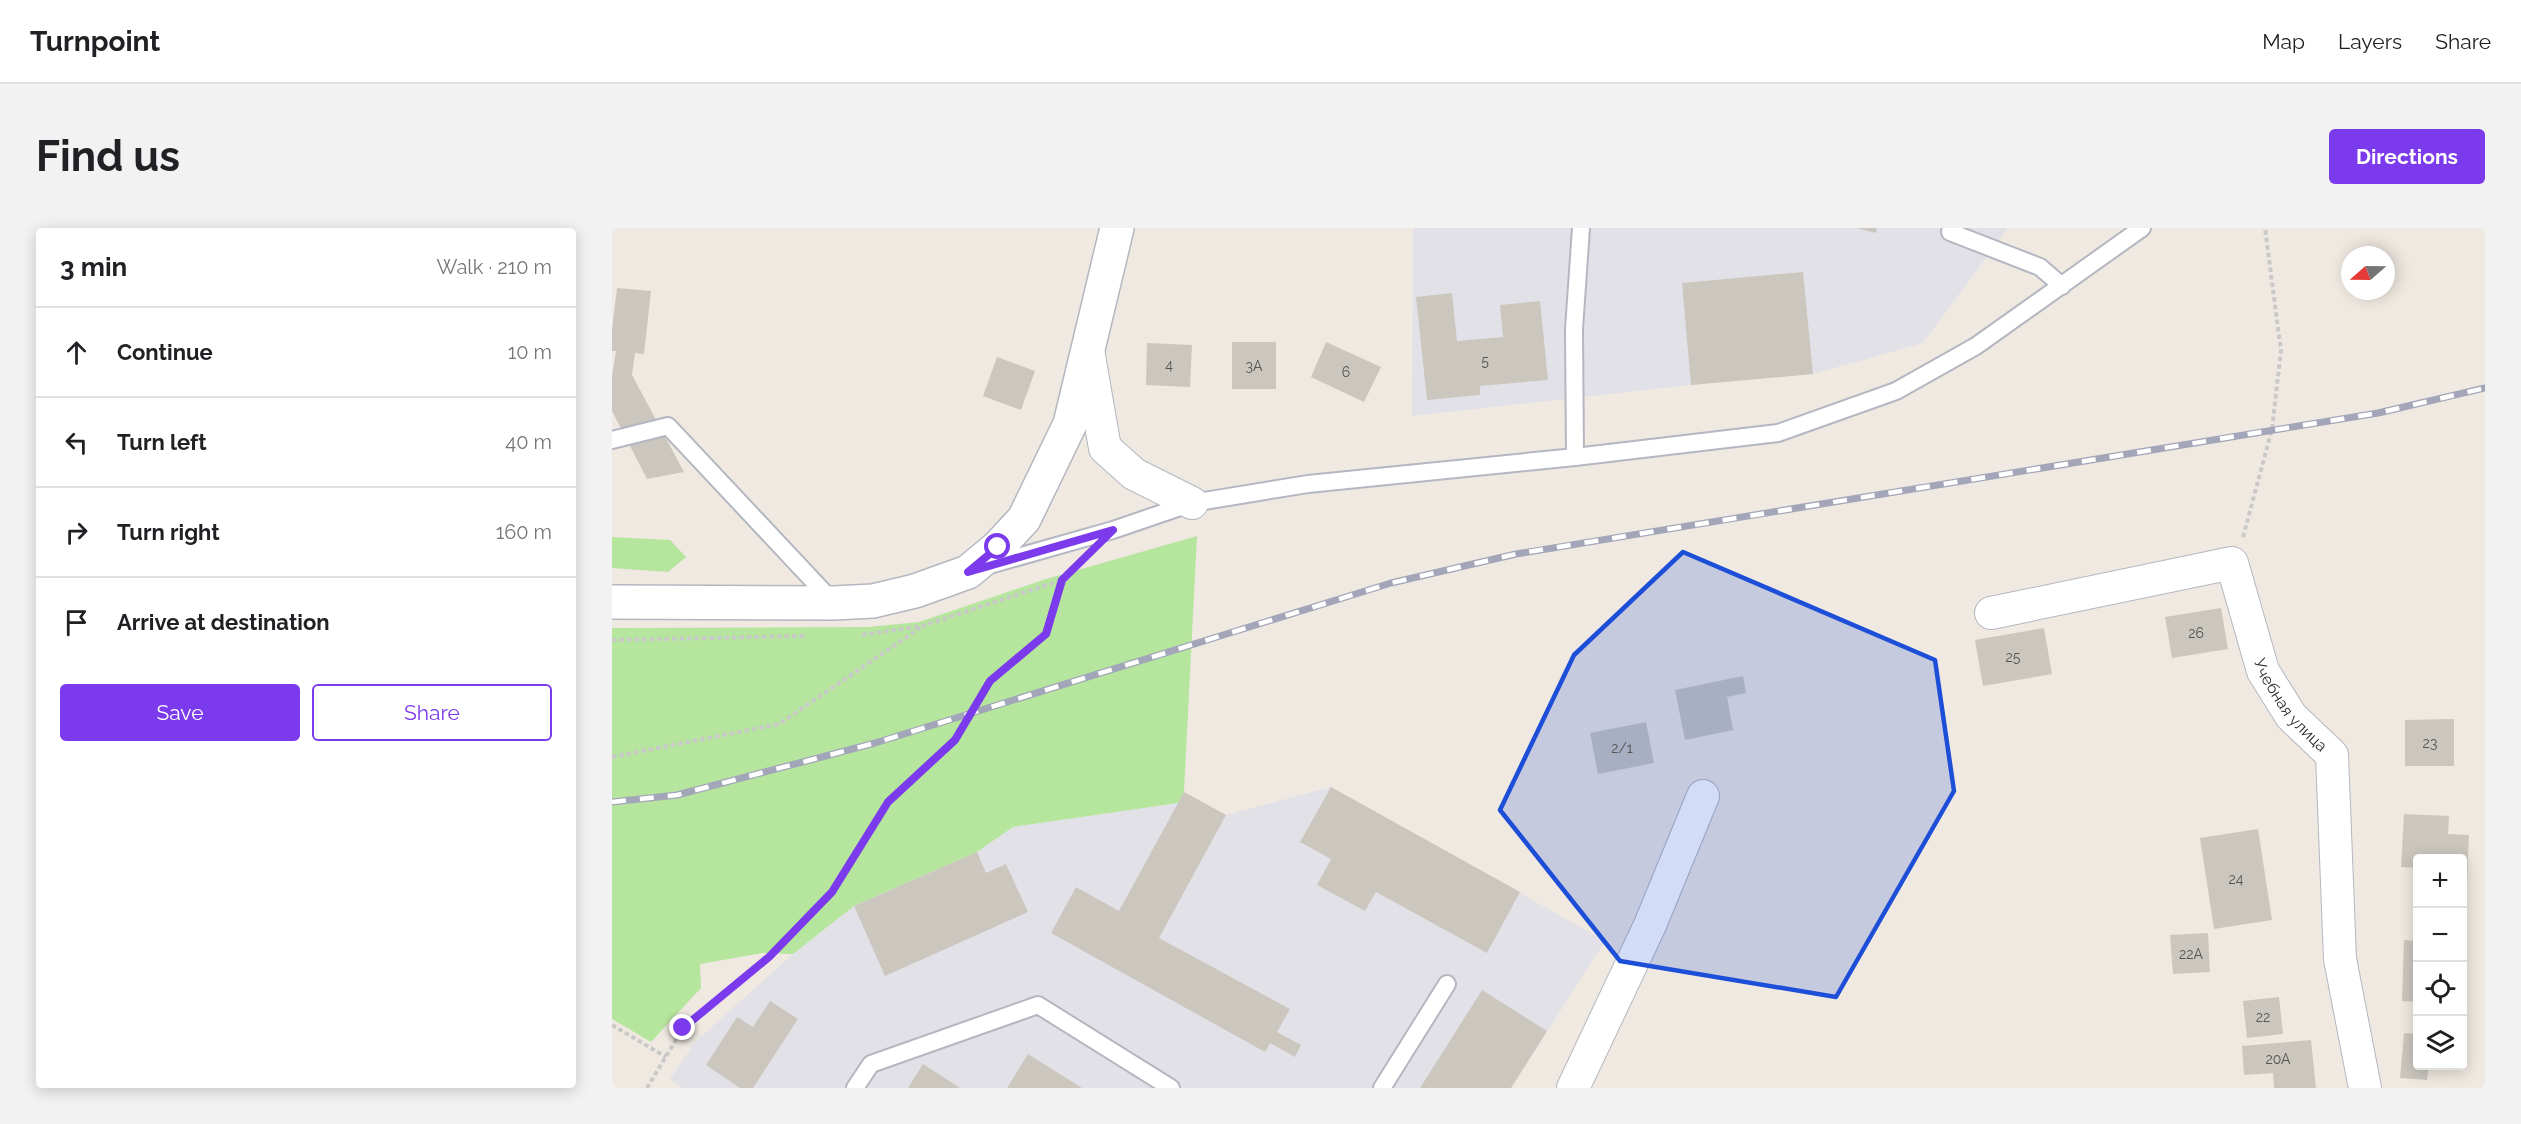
<!DOCTYPE html>
<html lang="en">
<head>
<meta charset="utf-8">
<style>
	:root { --surface:#fff; --page:#f2f2f2; --text:#202124; --muted:#757577; --line:#e0e0e0; --accent:#7c3aed }
	body { margin:0; font-family:Raleway,sans-serif; background:var(--page); color:var(--text) }
	.controls { position:absolute; right:18px; bottom:18px; display:grid; overflow:hidden; border-radius:6px; box-shadow:0 3px 15px #0003 }
	.controls button { width:54px; height:54px; display:grid; place-items:center; padding:0; border:0; border-bottom:2px solid var(--line); background:var(--surface); color:var(--text); font:30px sans-serif }
	.compass { position:absolute; left:1729px; top:18px; width:54px; height:54px; border-radius:50%; background:var(--surface); box-shadow:0 3px 15px #0003; rotate:250deg }
	.stop { position:absolute; width:18px; height:18px; margin:-14px; border:4px solid #7c3aed; border-radius:50%; background:#fff }
	.stop.end { background:#7c3aed; border-color:#fff; box-shadow:0 2px 6px #0008 }
	.list { margin:0; padding:0; list-style:none }
	h2 { display:flex; justify-content:space-between; align-items:center; height:78px; margin:0; padding:0 24px; font-size:26px }
	h2 small { font-size:20px; font-weight:400; color:var(--muted) }
	.list li { display:grid; grid-template-columns:39px 1fr auto; gap:18px; align-items:center; box-sizing:border-box; height:90px; padding:0 24px; border-top:2px solid var(--line) }
	.list b { display:block; font-size:22px; white-space:nowrap }
	.list em { font-size:20px; font-style:normal; color:var(--muted) }
	.actions { display:flex; gap:12px; padding:18px 24px }
	.actions a { flex:1; padding:14px 0; border:2px solid var(--accent); border-radius:6px; text-align:center; font-size:21px; color:var(--accent) }
	.actions .main { background:var(--accent); color:#fff }
	.icon { flex:none; width:33px; height:33px; fill:none; stroke:currentColor; stroke-width:2; stroke-linecap:round; stroke-linejoin:round }
	.map { position:relative; flex:none; width:1873px; height:860px; overflow:hidden; border-radius:6px }
	header { display:flex; align-items:center; gap:36px; box-sizing:border-box; height:84px; padding:0 30px; background:var(--surface); border-bottom:2px solid var(--line) }
	header strong { font-size:28px }
	nav { display:flex; gap:33px; margin-inline-start:auto; font-size:21px }
	.intro { display:flex; align-items:center; justify-content:space-between; box-sizing:border-box; height:144px; padding:0 36px }
	h1 { margin:0; font-size:42px }
	.button { padding:15px 27px; border-radius:6px; background:var(--accent); color:#fff; font-size:21px; font-weight:700 }
	main { display:flex; gap:36px; padding:0 36px }
	aside { flex:1; background:var(--surface); border-radius:6px; box-shadow:0 3px 15px #0003 }
	.map>svg:first-child { display:block }
</style>
</head>
<body>
<header>
<strong>Turnpoint</strong>
<nav><a>Map</a><a>Layers</a><a>Share</a></nav>
</header>
<div class="intro"><h1>Find us</h1><a class="button">Directions</a></div>
<main>
<aside>
<h2>3 min<small>Walk · 210 m</small></h2>
<ul class="list">
<li><svg class="icon" aria-label="ahead" viewBox="0 0 24 24"><path d="M12 20V5M6 11l6-6 6 6"/></svg><div><b>Continue</b></div><em>10 m</em></li>
<li><svg class="icon" aria-label="left" viewBox="0 0 24 24"><path d="M17 20v-9H6M10 6l-5 5 5 5"/></svg><div><b>Turn left</b></div><em>40 m</em></li>
<li><svg class="icon" aria-label="right" viewBox="0 0 24 24"><path d="M7 20v-9h11M14 6l5 5-5 5"/></svg><div><b>Turn right</b></div><em>160 m</em></li>
<li><svg class="icon" aria-label="arrive" viewBox="0 0 24 24"><path d="M6 21V4h12l-3 4 3 4H6"/></svg><div><b>Arrive at destination</b></div></li>
</ul>
<div class="actions"><a class="main">Save</a><a>Share</a></div>
</aside>
<div class="map">
<svg width="1873" height="860" viewBox="0 0 1873 860">
	<rect width="100%" height="100%" fill="#efe9e1"/>
	<path fill="#e3e1e8" d="M801 0H1396L1311 115 1201 146 1079 157 800 188Z
		M719 559 993 713 899 860H71L58 851 83 814 181 726 242 678 365 624 401 599 566 575 572 564 614 587Z"/>
	<path fill="#b6e59e" d="M585 308 572 564 566 575 401 599 365 624 242 678 181 726 151 725 88 736 89 760 39 814 0 791V400L256 399 307 394 431 352Z
		M0 309 58 312 74 329 56 344 0 340Z"/>
	<path fill="#cbc7bf" d="M1245 0H1265L1264 5Z
		M1191 44 1201 146 1079 157 1070 55Z
		M5 60 39 63 32 126 23 125 20 147 72 244 35 251 0 183V148L4 123H0V102Z
		M840 65 845 113 891 109 888 77 928 73 936 152 868 158V167L815 172 804 69Z
		M620 114H664V161H620Z
		M714 114 769 139 752 174 699 149Z
		M535 115 580 117 578 159 534 157Z
		M385 129 423 143 409 182 371 168Z
		M1609 380 1616 421 1560 430 1553 389Z
		M1432 400 1440 446 1371 458 1363 412Z
		M1131 448 1134 465 1115 469 1121 502 1073 512 1063 462Z
		M1842 491V538H1793V492Z
		M1034 494 1042 535 986 546 978 505Z
		M719 559 908 664 875 725 764 664 753 683 705 657 719 631 688 614Z
		M572 564 614 587 547 710 678 781 665 804 689 817 683 829 658 815 653 824 439 705 464 659 507 683Z
		M1792 586 1837 588 1836 606 1857 607 1855 654H1850V630H1806V640L1789 639Z
		M1646 601 1660 692 1602 701 1588 610Z
		M365 624 374 645 394 636 416 684 273 748 242 678Z
		M1596 705 1598 744 1561 746 1558 707Z
		M1792 712 1806 713V774L1790 773Z
		M870 762 935 803 899 860H808Z
		M1667 769 1671 806 1635 810 1631 773Z
		M158 773 186 791 141 860H128L94 837 125 789 141 799Z
		M1792 805 1806 806V838H1817L1815 852 1788 850Z
		M1699 812 1704 860H1662L1661 845 1632 847 1630 818Z
		M416 826 470 860H395Z
		M311 836 348 860H296Z"/>
	<g fill="none" stroke-linecap="round" stroke-linejoin="round">
		<defs>
			<path id="lane" d="M1339 0 1338 4 1428 39 1450 58
				M0 212 56 198 222 375
				M963 229 962 101 969 0
				M374 338 501 302 580 275 696 256 963 229 1166 205 1284 163 1364 118 1530 0
				M243 860 259 836 426 777 559 860
				M770 860 835 756"/>
			<g id="street">
				<path d="M476 122 493 220 522 246 580 275"/>
				<path id="s1" d="M1379 385 1620 335 1651 443 1679 488 1720 527 1728 731 1753 860"/>
				<path d="M961 860 1038 697 1091 568"/>
			</g>
			<path id="secondary" d="M0 374 222 375 261 373 303 363 356 344 386 319 412 291 458 196 505 0"/>
		</defs>
		<use href="#lane" stroke="#b4b7c1" stroke-width="20"/>
		<use href="#street" stroke="#b4b7c1" stroke-width="34"/>
		<use href="#secondary" stroke="#b4b7c1" stroke-width="36"/>
		<path stroke="#c9c9c9" stroke-width="4" stroke-dasharray="4.5 3" stroke-linecap="butt" d="M1631 309 1660 201 1669 123 1653 0
			M250 407 310 398 450 352 467 335
			M0 412 194 408
			M0 529 167 496 308 400
			M0 797 54 829
			M35 860 71 800 157 729 220 664 276 574 343 512 378 453 434 406 450 353"/>
		<use href="#lane" stroke="#fff" stroke-width="16"/>
		<use href="#street" stroke="#fff" stroke-width="32"/>
		<use href="#secondary" stroke="#fff" stroke-width="33"/>
		<defs>
			<path id="rail" d="M0 574 65 567 263 515 779 355 904 326 1766 185 1873 160"/>
		</defs>
		<use href="#rail" stroke="#a3a6b8" stroke-width="7"/>
		<use href="#rail" stroke="#fff" stroke-width="4.5" stroke-dasharray="14" stroke-linecap="butt"/>
	</g>
	<g fill="none" stroke-linecap="round" stroke-linejoin="round">
		<path stroke="#7c3aed" stroke-width="8" d="M71 800 157 729 220 664 276 574 343 512 378 453 434 406 450 352 501 302 356 344 386 319"/>
	</g>
	<path fill="#1d4ed8" fill-opacity="0.2" stroke="#1d4ed8" stroke-width="4.5" stroke-linejoin="round" d="M1071 324 1323 432 1342 563 1224 769 1008 733 888 582 962 427Z"/>
	<g text-anchor="middle" dominant-baseline="central" stroke-width="5" stroke-linejoin="round" paint-order="stroke">
		<g font-size="14" fill="#555452">
			<text x="873" y="133">5</text>
			<text x="557" y="137">4</text>
			<text x="642" y="138">3А</text>
			<text x="734" y="144">6</text>
			<text x="1584" y="405">26</text>
			<text x="1401" y="429">25</text>
			<text x="1818" y="515">23</text>
			<text x="1010" y="520">2/1</text>
			<text x="1624" y="651">24</text>
			<text x="1579" y="726">22А</text>
			<text x="1651" y="789">22</text>
			<text x="1666" y="831">20А</text>
		</g>
		<g font-size="16" fill="#2e2e2e" stroke="#fff">
			<text stroke="none"><textPath href="#s1" startOffset="402">Учебная улица</textPath></text>
		</g>
	</g>
</svg>
<div class="controls">
<button>+</button>
<button>−</button>
<button><svg class="icon" aria-label="locate" viewBox="0 0 24 24"><circle cx="12" cy="12" r="6"/><path d="M12 2v4M12 18v4M2 12h4M18 12h4"/></svg></button>
<button><svg class="icon" aria-label="layers" viewBox="0 0 24 24"><path d="M12 4l9 5-9 5-9-5zM3 14l9 5 9-5"/></svg></button>
</div>
<svg class="compass" viewBox="-18 -18 36 36"><path d="M0-13l5 13h-10z" fill="#e53935"/><path d="M0 13l5-13h-10z" fill="#757577"/></svg>
<div class="stop" style="left:386px;top:319px"></div>
<div class="stop end" style="left:71px;top:800px"></div>
</div>
</main>
</body>
</html>
